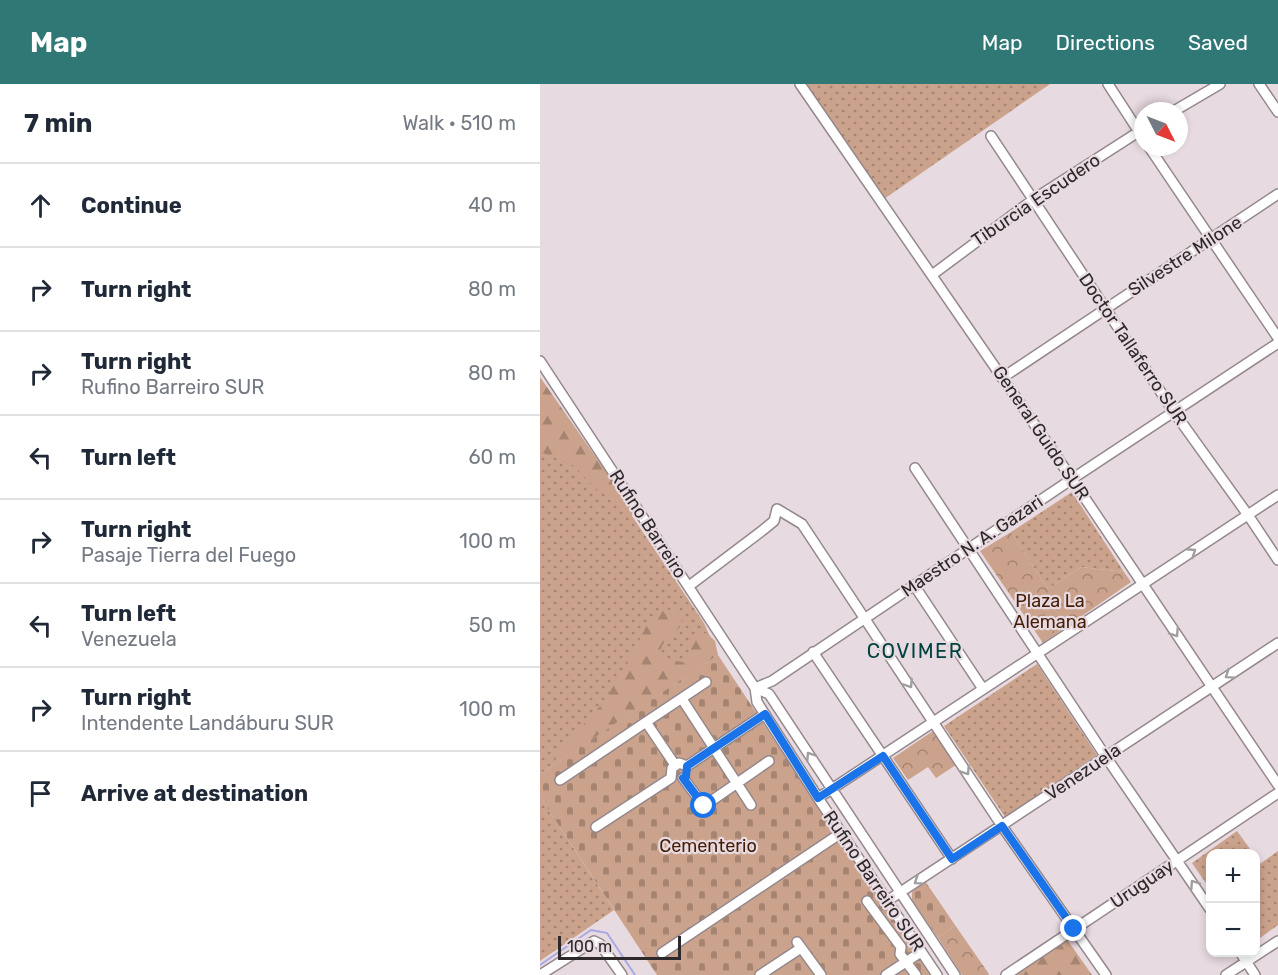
<!DOCTYPE html>
<html lang="en">
<head>
<meta charset="utf-8">
<style>
	:root { --surface:#fff; --page:#f6f6f7; --text:#1f2937; --muted:#747a83; --line:#e0e1e3; --accent:#307875 }
	body { margin:0; font-family:Rubik,sans-serif; background:var(--page); color:var(--text) }
	.controls { position:absolute; right:18px; bottom:18px; display:grid; overflow:hidden; border-radius:12px; box-shadow:0 3px 9px #0003 }
	.controls button { width:54px; height:54px; display:grid; place-items:center; padding:0; border:0; border-bottom:2px solid var(--line); background:var(--surface); color:var(--text); font:30px sans-serif }
	.compass { position:absolute; left:594px; top:18px; width:54px; height:54px; border-radius:50%; background:var(--surface); box-shadow:0 3px 9px #0003; rotate:132deg }
	.scale { position:absolute; left:18px; bottom:15px; width:123px; box-sizing:border-box; padding-left:6px; border:3px solid #2d282a; border-top:0; font-size:16px; line-height:21px; white-space:nowrap; color:#2d282a; -webkit-text-stroke:4px #e7dae0; paint-order:stroke }
	.stop { position:absolute; width:18px; height:18px; margin:-14px; border:4px solid #1a73e8; border-radius:50%; background:#fff }
	.stop.end { background:#1a73e8; border-color:#fff; box-shadow:0 2px 6px #0008 }
	.list { margin:0; padding:0; list-style:none }
	h2 { display:flex; justify-content:space-between; align-items:center; height:78px; margin:0; padding:0 24px; font-size:26px }
	h2 small { font-size:20px; font-weight:400; color:var(--muted) }
	.list li { display:grid; grid-template-columns:39px 1fr auto; gap:18px; align-items:center; box-sizing:border-box; height:84px; padding:0 24px; border-top:2px solid var(--line) }
	.list b { display:block; font-size:22px; white-space:nowrap }
	.list p { margin:0; font-size:20px; white-space:nowrap; color:var(--muted) }
	.list em { font-size:20px; font-style:normal; color:var(--muted) }
	.icon { flex:none; width:33px; height:33px; fill:none; stroke:currentColor; stroke-width:2; stroke-linecap:round; stroke-linejoin:round }
	.map { position:relative; flex:none; width:738px; height:891px; overflow:hidden }
	header { display:flex; align-items:center; gap:36px; box-sizing:border-box; height:84px; padding:0 30px; background:var(--accent); color:#fff }
	header strong { font-size:28px }
	nav { display:flex; gap:33px; margin-inline-start:auto; font-size:21px }
	main { display:flex }
	aside { flex:1; background:var(--surface) }
	.map>svg:first-child { display:block }
</style>
</head>
<body>
<header>
<strong>Map</strong>
<nav><a>Map</a><a>Directions</a><a>Saved</a></nav>
</header>
<main>
<aside>
<h2>7 min<small>Walk · 510 m</small></h2>
<ul class="list">
<li><svg class="icon" aria-label="ahead" viewBox="0 0 24 24"><path d="M12 20V5M6 11l6-6 6 6"/></svg><div><b>Continue</b></div><em>40 m</em></li>
<li><svg class="icon" aria-label="right" viewBox="0 0 24 24"><path d="M7 20v-9h11M14 6l5 5-5 5"/></svg><div><b>Turn right</b></div><em>80 m</em></li>
<li><svg class="icon" aria-label="right" viewBox="0 0 24 24"><path d="M7 20v-9h11M14 6l5 5-5 5"/></svg><div><b>Turn right</b><p>Rufino Barreiro SUR</p></div><em>80 m</em></li>
<li><svg class="icon" aria-label="left" viewBox="0 0 24 24"><path d="M17 20v-9H6M10 6l-5 5 5 5"/></svg><div><b>Turn left</b></div><em>60 m</em></li>
<li><svg class="icon" aria-label="right" viewBox="0 0 24 24"><path d="M7 20v-9h11M14 6l5 5-5 5"/></svg><div><b>Turn right</b><p>Pasaje Tierra del Fuego</p></div><em>100 m</em></li>
<li><svg class="icon" aria-label="left" viewBox="0 0 24 24"><path d="M17 20v-9H6M10 6l-5 5 5 5"/></svg><div><b>Turn left</b><p>Venezuela</p></div><em>50 m</em></li>
<li><svg class="icon" aria-label="right" viewBox="0 0 24 24"><path d="M7 20v-9h11M14 6l5 5-5 5"/></svg><div><b>Turn right</b><p>Intendente Landáburu SUR</p></div><em>100 m</em></li>
<li><svg class="icon" aria-label="arrive" viewBox="0 0 24 24"><path d="M6 21V4h12l-3 4 3 4H6"/></svg><div><b>Arrive at destination</b></div></li>
</ul>
</aside>
<div class="map">
<svg width="738" height="891" viewBox="0 0 738 891">
	<defs>
		<pattern id="grass-dots" width="8" height="8" patternUnits="userSpaceOnUse" patternTransform="scale(1.5)"><rect width="8" height="8" fill="#cba28b"/><path d="M2 2h.1M6 6h.1" fill="none" stroke="#a58472" stroke-width="1.8" stroke-linecap="round"/></pattern>
		<pattern id="forest-firs" width="22" height="20" patternUnits="userSpaceOnUse" patternTransform="scale(1.5)"><rect width="22" height="20" fill="#cba28b"/><path d="M5 1l3.5 6h-7zM16 11l3.5 6h-7z" fill="#a58472"/></pattern>
		<pattern id="cemetery-stones" width="16" height="16" patternUnits="userSpaceOnUse" patternTransform="scale(1.5)"><rect width="16" height="16" fill="#cba28b"/><path d="M2 7V4a2 2 0 0 1 4 0v3zM10 15v-3a2 2 0 0 1 4 0v3z" fill="#a58472"/></pattern>
		<pattern id="park-crowns" width="20" height="18" patternUnits="userSpaceOnUse" patternTransform="scale(1.5)"><rect width="20" height="18" fill="#cba28b"/><path d="M2 6a3 3 0 1 1 6 0M12 15a3 3 0 1 1 6 0" fill="none" stroke="#a58472"/></pattern>
	</defs>
	<rect width="100%" height="100%" fill="#e7dae0"/>
	<path fill="url(#grass-dots)" d="M260 0H510L341 117Z
		M0 295 164 539 178 571 0 690Z
		M532 408 584 488 541 483 508 505 471 448Z
		M497 580 557 671 465 733 404 642Z
		M0 713 74 826 0 877Z
		M697 747 713 769 670 770V805L652 779Z
		M738 767V841L716 857V773L720 780Z"/>
	<path fill="url(#forest-firs)" d="M0 293 94 428 92 432 84 424 55 404 33 381 0 368Z
		M137 525 143 540 123 560 118 570 129 576 143 578 152 571 150 563 155 550 167 549 175 557 178 571 15 680 16 671 61 621 86 582 110 535 125 526Z
		M526 854 552 891H473Z"/>
	<path fill="url(#cemetery-stones)" d="M178 571 390 891H117L0 713V690Z
		M385 797 415 841 398 854 372 816V808Z"/>
	<path fill="url(#park-crowns)" d="M471 448 508 505 541 483 584 488 591 498 503 559 440 467Z
		M393 647 416 681 396 694 388 683 368 696 353 674Z
		M415 841 449 890 448 891H422L398 854Z"/>
	<g fill="none" stroke-linecap="round" stroke-linejoin="round">
		<path stroke="#a9a9e6" stroke-width="2" d="M0 881 51 846 67 849 95 891"/>
		<defs>
			<path id="minor" d="M260 0 532 395 738 701
				M568 0 603 54
				M719 0 738 28
				M634 27 680 0
				M451 52 634 328 708 431 738 476
				M609 63 738 254
				M392 191 494 115 603 45
				M0 277 215 604 217 618 282 720 397 891
				M462 294 738 110
				M375 384 566 673 670 825
				M374 501 443 605
				M149 502 223 446 234 437 237 425 262 440 462 742 566 891
				M273 568 412 775
				M215 604 232 597 532 395 738 259
				M215 604 229 610 415 891
				M142 615 211 721
				M135 681 106 638 166 598
				M143 694 164 722 229 677
				M20 696 106 638
				M278 714 738 411
				M56 743 131 694 132 684 139 679 147 682 225 630
				M327 817 361 863 360 870 376 891
				M347 817 738 559
				M257 858 281 891
				M700 868 715 891
				M122 869 301 749
				M0 891 54 857 60 860 82 891
				M220 891 261 864
				M346 891 381 868
				M466 891 738 709
				M686 891 738 857"/>
		</defs>
		<use href="#minor" stroke="#94888d" stroke-width="12"/>
		<use href="#minor" stroke="#fff" stroke-width="9"/>
	</g>
	<defs><path id="oneway-chevron" d="M-2-3.5L2.5 0L-2 3.5" fill="none" stroke-width="1.6" stroke-linecap="round" stroke-linejoin="round" transform="scale(1.5)"/></defs>
	<g stroke="#a09e9f">
		<use href="#oneway-chevron" transform="translate(652 468) rotate(-33)"/>
		<use href="#oneway-chevron" transform="translate(635 549) rotate(57)"/>
		<use href="#oneway-chevron" transform="translate(689 591) rotate(146)"/>
		<use href="#oneway-chevron" transform="translate(369 600) rotate(56)"/>
		<use href="#oneway-chevron" transform="translate(270 672) rotate(-123)"/>
		<use href="#oneway-chevron" transform="translate(426 687) rotate(57)"/>
		<use href="#oneway-chevron" transform="translate(378 797) rotate(146)"/>
		<use href="#oneway-chevron" transform="translate(654 800) rotate(-124)"/>
	</g>
	<g fill="none" stroke-linecap="round" stroke-linejoin="round">
		<path stroke="#1a73e8" stroke-width="8" d="M164 722 143 694 146 693 147 682 225 630 278 714 343 672 412 775 462 742 534 845"/>
	</g>
	<g text-anchor="middle" dominant-baseline="central" stroke-width="4.5" stroke-linejoin="round" paint-order="stroke">
		<g font-size="18" fill="#2d282a" stroke="#e7dae0">
			<text transform="translate(496 116) rotate(-34)">Tiburcia Escudero</text>
			<text transform="translate(645 172) rotate(-33)">Silvestre Milone</text>
			<text transform="translate(593 265) rotate(56)">Doctor Tallaferro SUR</text>
			<text transform="translate(501 349) rotate(56)">General Guido SUR</text>
			<text transform="translate(108 440) rotate(57)">Rufino Barreiro</text>
			<text transform="translate(432 462) rotate(-34)">Maestro N. A. Gazari</text>
			<text transform="translate(543 688) rotate(-34)">Venezuela</text>
			<text transform="translate(334 797) rotate(56)">Rufino Barreiro SUR</text>
			<text transform="translate(602 800) rotate(-34)">Uruguay</text>
		</g>
		<g font-size="18" fill="#441d04" stroke="#e7dae0">
			<text x="510" y="517">Plaza La<tspan x="510" dy="21">Alemana</tspan></text>
			<text x="168" y="762">Cementerio</text>
		</g>
		<g font-size="20" letter-spacing="1.5" fill="#004240" stroke="#e7dae0">
			<text x="375" y="567">COVIMER</text>
		</g>
	</g>
</svg>
<div class="controls">
<button>+</button>
<button>−</button>
</div>
<svg class="compass" viewBox="-18 -18 36 36"><path d="M0-13l5 13h-10z" fill="#e53935"/><path d="M0 13l5-13h-10z" fill="#747a83"/></svg>
<div class="scale">100 m</div>
<div class="stop" style="left:164px;top:722px"></div>
<div class="stop end" style="left:534px;top:845px"></div>
</div>
</main>
</body>
</html>
